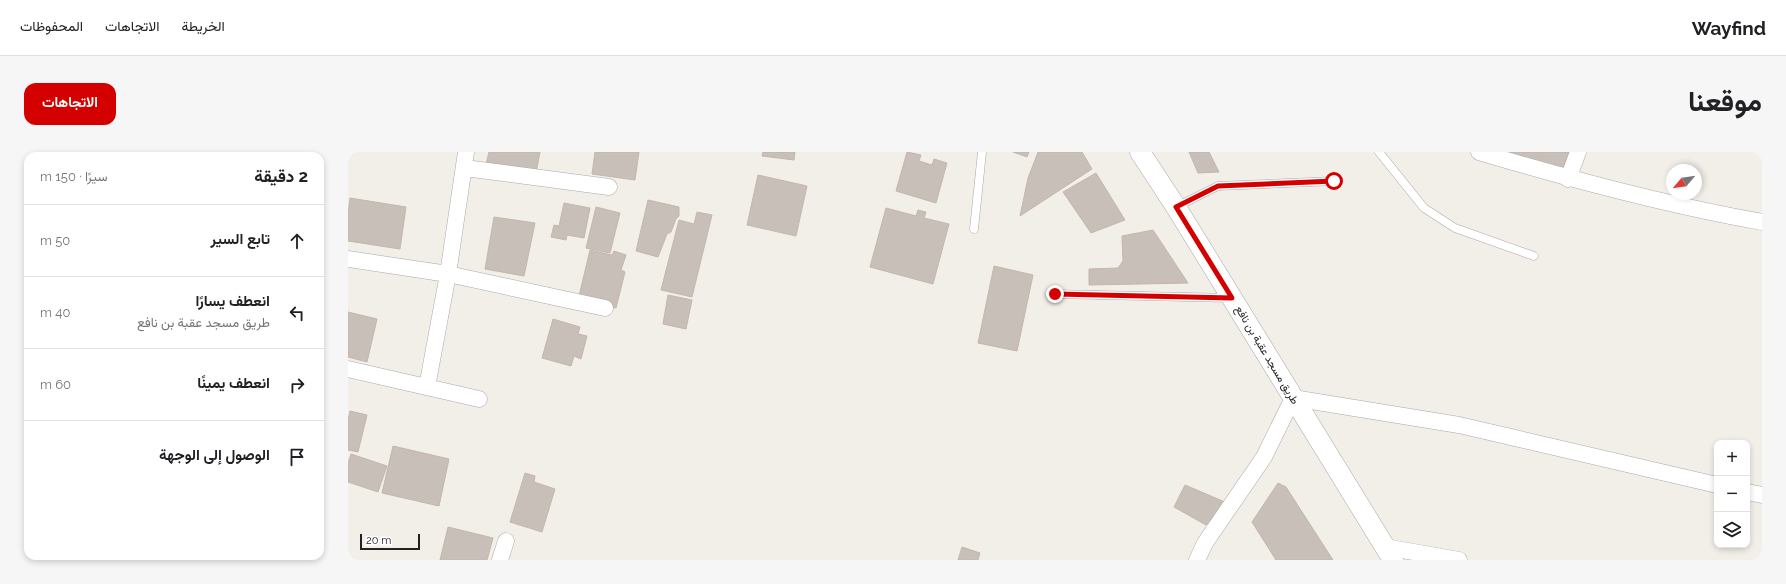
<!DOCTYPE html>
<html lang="ar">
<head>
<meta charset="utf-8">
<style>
	:root { --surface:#fff; --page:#f6f6f6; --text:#202124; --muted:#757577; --line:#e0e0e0; --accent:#d40000 }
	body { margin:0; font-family:Raleway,Vazirmatn,sans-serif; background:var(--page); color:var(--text); direction:rtl }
	.controls { position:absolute; right:12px; bottom:12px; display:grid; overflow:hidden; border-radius:8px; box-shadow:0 2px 6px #0003 }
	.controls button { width:36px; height:36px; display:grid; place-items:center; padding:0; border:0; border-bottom:1px solid var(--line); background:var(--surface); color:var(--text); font:20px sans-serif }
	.compass { position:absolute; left:1318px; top:12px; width:36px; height:36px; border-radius:50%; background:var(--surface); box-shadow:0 2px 6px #0003; rotate:241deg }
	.scale { position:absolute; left:12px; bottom:10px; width:60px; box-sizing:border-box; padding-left:4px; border:2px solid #222; border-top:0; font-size:11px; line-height:14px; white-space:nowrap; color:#222; -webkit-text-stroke:3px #fff; paint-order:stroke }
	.stop { position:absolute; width:12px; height:12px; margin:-9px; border:3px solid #d40000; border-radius:50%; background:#fff }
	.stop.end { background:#d40000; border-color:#fff; box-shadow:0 1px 4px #0008 }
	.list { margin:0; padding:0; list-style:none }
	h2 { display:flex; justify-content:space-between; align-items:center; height:52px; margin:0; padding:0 16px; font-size:17px }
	h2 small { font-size:13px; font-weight:400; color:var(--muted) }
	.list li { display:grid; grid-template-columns:26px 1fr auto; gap:12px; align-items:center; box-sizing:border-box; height:72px; padding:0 16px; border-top:1px solid var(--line) }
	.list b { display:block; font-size:15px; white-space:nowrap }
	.list p { margin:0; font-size:13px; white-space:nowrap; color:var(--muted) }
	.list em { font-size:13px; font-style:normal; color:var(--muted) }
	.icon { flex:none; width:22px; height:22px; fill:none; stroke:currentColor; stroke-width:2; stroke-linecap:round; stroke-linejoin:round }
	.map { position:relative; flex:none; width:1414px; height:408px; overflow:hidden; direction:ltr; border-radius:12px }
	header { display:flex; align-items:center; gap:24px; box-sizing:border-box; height:56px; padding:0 20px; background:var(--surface); border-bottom:1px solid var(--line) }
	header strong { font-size:19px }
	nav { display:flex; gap:22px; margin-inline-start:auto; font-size:14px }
	.intro { display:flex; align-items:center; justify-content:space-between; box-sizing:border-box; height:96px; padding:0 24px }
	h1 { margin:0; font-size:28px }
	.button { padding:10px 18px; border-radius:12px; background:var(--accent); color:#fff; font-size:14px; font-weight:700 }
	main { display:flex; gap:24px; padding:0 24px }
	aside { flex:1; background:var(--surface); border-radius:12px; box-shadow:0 2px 6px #0003 }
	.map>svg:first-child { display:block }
</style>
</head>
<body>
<header>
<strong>Wayfind</strong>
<nav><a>الخريطة</a><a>الاتجاهات</a><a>المحفوظات</a></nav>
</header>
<div class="intro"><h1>موقعنا</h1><a class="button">الاتجاهات</a></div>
<main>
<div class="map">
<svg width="1414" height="408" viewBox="0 0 1414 408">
	<rect width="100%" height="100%" fill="#f2efe9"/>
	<path fill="#c7bfb8" stroke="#c4b6ab" d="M141 0H192L188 21 138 12Z
		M247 0H291L287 28 244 22Z
		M415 0H447L446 8 414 4Z
		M559 0 573 3 571 9 584 13 586 7 599 11 588 51 548 39Z
		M665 0H681L679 5Z
		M690 0H734L744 17 672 64 680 26Z
		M841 0H861L871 20 850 21Z
		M1137 0H1221L1213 24Z
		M748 21 777 68 743 81 715 40Z
		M410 23 459 34 448 84 399 73Z
		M2 46 58 55 52 97 0 89V61Z
		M300 48 331 55V64L328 67 323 80 319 82 310 105 288 99Z
		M216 51 242 56 236 86 219 83 218 88 203 85 206 73 211 74Z
		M248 55 272 61 262 101 238 96Z
		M538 56 568 64 570 58 578 60 576 66 601 72 585 132 522 115Z
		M349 60 364 63 344 145 313 138 331 68 346 72Z
		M146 65 187 71 176 124 137 117Z
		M805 78 840 131 741 133V117L770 116 775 109 774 84Z
		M242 98 264 103 266 99 278 103 273 118 277 120 268 156 231 144Z
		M646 114 685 123 669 199 630 191Z
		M320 143 344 148 338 177 315 172Z
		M0 160 29 167 19 210 0 205Z
		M205 167 232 175 230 182 239 184 233 207 226 204 223 214 194 206Z
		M2 259 19 263 10 300 0 298V268Z
		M45 294 101 307 91 354 34 341Z
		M3 302 39 314 30 340 0 330V311Z
		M177 321 187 324 186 330 207 337 194 380 162 370Z
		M930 331 938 335 985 408H928L904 370Z
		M837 333 877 350 858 373 826 355Z
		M100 375 145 386 139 408H92Z
		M614 395 632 401 630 408H610Z"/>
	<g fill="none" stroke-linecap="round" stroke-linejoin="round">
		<defs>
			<path id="service" d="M1031 0 1076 56 1107 76 1186 104
				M828 55 870 34 986 29
				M626 77 634 0
				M707 142 883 146"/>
			<path id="minor" d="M1131 0C1225 28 1318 53 1414 70
				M117 16 261 35
				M1220 27 1230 0
				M0 107 100 122 257 156
				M0 217 131 247
				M79 235 100 122 118 0
				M1399 340 1414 343
				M1037 395 1111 408
				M152 408 158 389
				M849 408 857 391 916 305 945 246 1111 273 1369 333"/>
			<path id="tertiary" d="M792 0 828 55 1045 408"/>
		</defs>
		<use href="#service" stroke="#a9a9a9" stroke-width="9"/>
		<use href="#minor" stroke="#a9a9a9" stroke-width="17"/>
		<use href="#tertiary" stroke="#a9a9a9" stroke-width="21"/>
		<use href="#service" stroke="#fff" stroke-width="8"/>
		<use href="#minor" stroke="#fff" stroke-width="16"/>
		<use href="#tertiary" stroke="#fff" stroke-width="20"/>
	</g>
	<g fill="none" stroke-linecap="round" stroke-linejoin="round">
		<path stroke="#d40000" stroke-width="5" d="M707 142 884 146 828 55 870 34 986 29"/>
	</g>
	<g text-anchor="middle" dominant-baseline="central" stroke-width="3" stroke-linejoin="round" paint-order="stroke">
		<g font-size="11" fill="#222" stroke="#fff">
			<text transform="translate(919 203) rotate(59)">طريق مسجد عقبة بن نافع</text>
		</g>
	</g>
</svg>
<div class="controls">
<button>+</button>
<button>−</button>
<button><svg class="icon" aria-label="layers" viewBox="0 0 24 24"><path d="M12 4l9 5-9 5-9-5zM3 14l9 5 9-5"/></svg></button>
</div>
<svg class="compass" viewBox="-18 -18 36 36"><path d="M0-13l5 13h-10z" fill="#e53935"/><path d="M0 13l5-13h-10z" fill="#757577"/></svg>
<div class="scale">20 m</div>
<div class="stop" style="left:986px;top:29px"></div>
<div class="stop end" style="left:707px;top:142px"></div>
</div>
<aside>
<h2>2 دقيقة<small>سيرًا · 150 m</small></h2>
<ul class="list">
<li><svg class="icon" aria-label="ahead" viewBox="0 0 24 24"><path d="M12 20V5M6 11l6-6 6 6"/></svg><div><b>تابع السير</b></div><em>50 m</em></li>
<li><svg class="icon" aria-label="left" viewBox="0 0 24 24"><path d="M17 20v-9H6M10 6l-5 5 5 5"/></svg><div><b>انعطف يسارًا</b><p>طريق مسجد عقبة بن نافع</p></div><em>40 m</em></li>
<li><svg class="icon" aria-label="right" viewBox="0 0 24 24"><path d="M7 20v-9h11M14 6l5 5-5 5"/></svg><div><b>انعطف يمينًا</b></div><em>60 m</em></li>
<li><svg class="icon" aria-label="arrive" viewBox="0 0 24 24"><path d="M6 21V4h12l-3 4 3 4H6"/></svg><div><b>الوصول إلى الوجهة</b></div></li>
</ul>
</aside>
</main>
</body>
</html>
